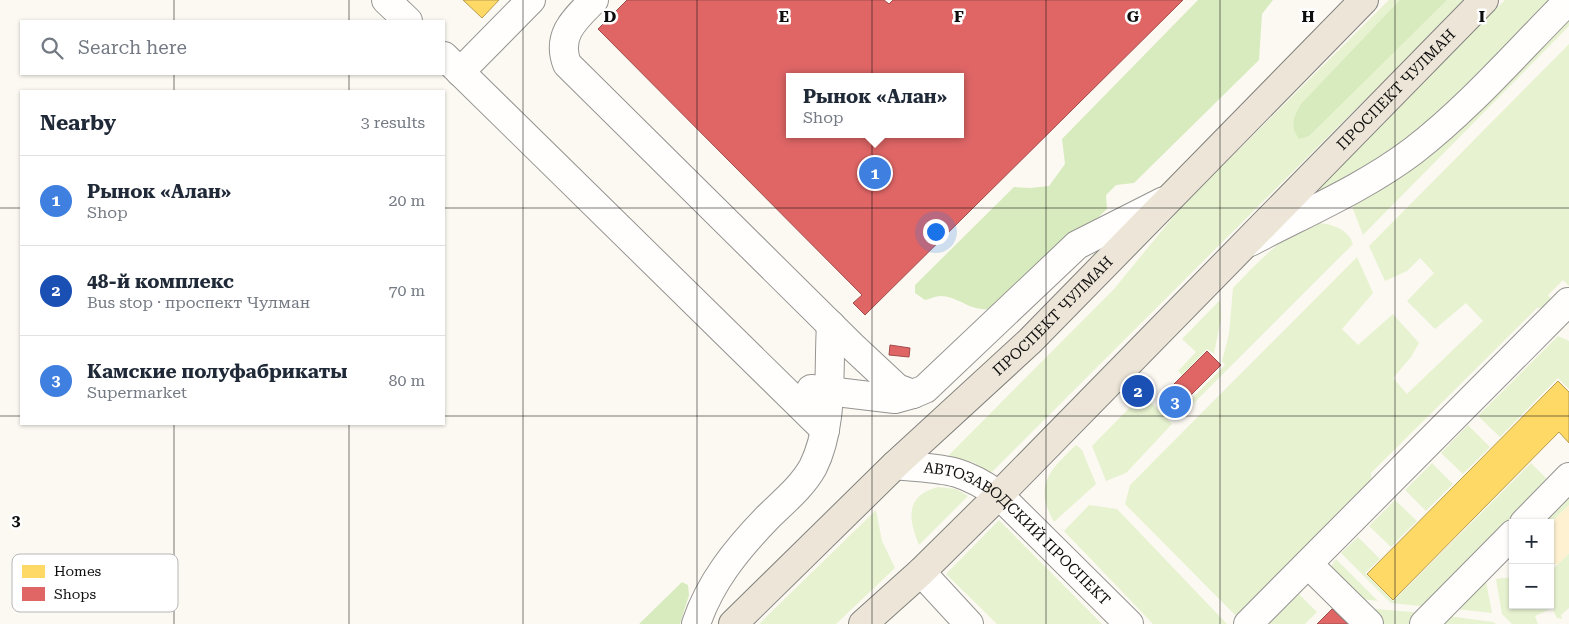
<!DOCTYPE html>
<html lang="en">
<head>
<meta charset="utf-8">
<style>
	:root { --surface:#fff; --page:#f2f2f3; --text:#1f2937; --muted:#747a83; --line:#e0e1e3; --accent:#61605e }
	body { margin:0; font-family:"Roboto Serif",serif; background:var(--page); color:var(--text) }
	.controls { position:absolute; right:15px; bottom:15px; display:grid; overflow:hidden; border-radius:0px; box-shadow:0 1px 4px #0004 }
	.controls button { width:45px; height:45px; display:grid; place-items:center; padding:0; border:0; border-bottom:1px solid var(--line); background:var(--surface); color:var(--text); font:25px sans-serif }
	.you { position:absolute; left:935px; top:231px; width:18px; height:18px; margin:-12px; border:4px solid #fff; border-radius:50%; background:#1a73e8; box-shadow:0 0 0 8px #1a73e833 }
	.badge { display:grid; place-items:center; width:32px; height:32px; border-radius:50%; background:var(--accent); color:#fff; font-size:16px; font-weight:700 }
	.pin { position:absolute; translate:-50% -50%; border:2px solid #fff; box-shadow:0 1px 5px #0006 }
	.popup { position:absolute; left:786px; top:73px; width:178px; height:65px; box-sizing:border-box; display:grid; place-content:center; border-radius:0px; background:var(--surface); filter:drop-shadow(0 1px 4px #0005); font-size:16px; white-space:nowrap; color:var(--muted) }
	.popup b { font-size:19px; color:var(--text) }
	.popup::after { content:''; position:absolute; left:50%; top:100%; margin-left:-10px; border:10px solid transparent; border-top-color:var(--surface) }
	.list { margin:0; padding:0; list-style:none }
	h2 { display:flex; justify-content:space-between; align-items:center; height:65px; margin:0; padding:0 20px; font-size:21px }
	h2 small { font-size:16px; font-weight:400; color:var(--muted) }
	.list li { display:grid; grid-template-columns:32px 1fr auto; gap:15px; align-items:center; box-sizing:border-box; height:90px; padding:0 20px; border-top:1px solid var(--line) }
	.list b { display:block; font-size:19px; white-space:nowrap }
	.list p { margin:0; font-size:16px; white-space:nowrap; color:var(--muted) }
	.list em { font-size:16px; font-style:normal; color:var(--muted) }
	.icon { flex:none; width:28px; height:28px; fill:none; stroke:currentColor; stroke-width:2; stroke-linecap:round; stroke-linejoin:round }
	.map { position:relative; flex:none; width:1569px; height:624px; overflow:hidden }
	.search { position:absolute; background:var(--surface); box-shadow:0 1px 4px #0004; left:20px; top:20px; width:425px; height:55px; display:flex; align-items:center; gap:12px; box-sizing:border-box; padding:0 18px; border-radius:0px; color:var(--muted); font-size:19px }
	.panel { position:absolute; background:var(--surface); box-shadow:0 1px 4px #0004; left:20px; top:90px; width:425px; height:335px; border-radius:0px }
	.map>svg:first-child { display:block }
</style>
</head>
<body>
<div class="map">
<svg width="1569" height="624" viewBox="0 0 1569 624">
	<rect width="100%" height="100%" fill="#fcf9f2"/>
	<path fill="#e7f2d0" d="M1389 0H1465L990 474 973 462 947 457 1114 289 1182 206Z
		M1505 0H1553L1447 107 1390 152 1315 194 1313 192Z
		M1569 15V26L1363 235 1353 209 1354 203Z
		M1569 44V286L1563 280 1548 295 1554 303 1550 307 1537 308 1371 473 1372 488 1239 619 1125 504 1130 485 1357 257 1373 293 1342 329 1358 345 1393 314 1419 343 1411 357 1393 378 1407 394 1483 321 1466 303 1435 329 1407 301 1434 273 1420 258 1407 271 1385 281 1369 246Z
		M1318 223C1332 224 1348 229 1353 244L1177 420 1173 417 1225 365 1222 361 1229 334 1233 288C1256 264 1284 233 1318 223Z
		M1220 300 1221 318 1214 354 1207 349 1182 375 1178 371 1196 352 1182 339Z
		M1558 336 1569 341V389L1558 378 1500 437 1478 416Z
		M1143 394 1172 424 1126 473 1106 481 1092 446Z
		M1468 425 1490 447 1463 474 1441 453Z
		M1076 445 1082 450 1096 484 1054 522C1033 485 1050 470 1076 445Z
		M1432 463 1453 484 1426 511 1405 490Z
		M1531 463 1547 479 1549 483 1430 607 1391 603 1341 553 1358 537 1380 559 1365 573 1393 601Z
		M938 487 956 489 968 496 919 545C908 518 905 496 938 487Z
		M1569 487V505L1550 524 1533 523Z
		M1395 500 1417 521 1391 547 1369 526Z
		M1089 505 1117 509 1227 624H1153L1064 531Z
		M876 510 882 541 895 568 836 624H759Z
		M999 520 1102 624H997L946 574Z
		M1569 553V608L1561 615 1562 619 1557 618 1552 608 1535 616 1538 624H1512L1502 614 1496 579 1513 577V605H1550V572Z
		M1336 559 1378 601 1355 598 1331 572V566Z
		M1484 571 1492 613 1447 608Z
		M1299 594 1317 612 1305 624H1269Z
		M1365 608 1424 613 1414 624H1381Z
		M1441 615 1493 622 1496 624H1433Z"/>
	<path fill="#d8ebbe" d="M1198 0H1273L1262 14 1259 60 1134 183 1116 185 1106 195 1107 209C1085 230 1014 306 988 309 969 311 958 296 940 296 936 296 930 299 925 300L915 293V285L1014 187 1030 188 1049 186 1065 164 1062 139Z
		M1400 0H1447L1309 136 1299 139C1289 125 1294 117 1301 104Z
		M682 582 688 585 689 595 680 624H639Z"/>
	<path fill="#fef1d2" d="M1569 505V553L1558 564 1550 565V524Z"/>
	<path fill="#ffd966" stroke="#b79c4c" d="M463 0H499L482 18Z
		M1558 381 1569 392V443L1559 432 1393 600 1367 574Z"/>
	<path fill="#e06666" stroke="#a14c4c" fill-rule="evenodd" d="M627 0H884L889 4 893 0H1183L865 315 853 303 862 295 598 29ZM790 77H960V134H790Z
		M890 345 910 348 909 357 889 355Z
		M1207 351 1221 365 1172 414 1158 400Z
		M1332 609 1348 624H1317Z"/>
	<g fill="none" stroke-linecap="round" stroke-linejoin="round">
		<defs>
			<g id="minor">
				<path d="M386 0 408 21"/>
				<path d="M594 0C575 19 556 35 567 64L852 346 897 388 913 394 925 389 1077 245 1164 201"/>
				<path d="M444 56 825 430"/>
				<path d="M460 72 531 0"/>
				<path d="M1250 242C1305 213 1364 188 1413 151 1470 107 1518 51 1569 0"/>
				<path d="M811 389 895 399 913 394"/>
				<path id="s1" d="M895 465C943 470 957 466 999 495L1129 624"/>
				<path d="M1524 523 1569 477"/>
				<path d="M1308 564 1369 624"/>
				<path d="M921 572 969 624"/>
				<path d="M696 624C710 582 737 549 767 518 783 502 802 487 813 467 834 425 828 371 831 325"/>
				<path d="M1248 624 1568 302 1569 304"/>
				<path d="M1424 624 1513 534"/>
			</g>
			<g id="major">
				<path id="s2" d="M733 624 895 465 1030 341 1364 0"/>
				<path id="s3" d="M863 624 921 572 999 495 1484 0"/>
			</g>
		</defs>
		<use href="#minor" stroke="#959491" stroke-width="30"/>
		<use href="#major" stroke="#82817e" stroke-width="30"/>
		<use href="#minor" stroke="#fffefd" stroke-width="28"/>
		<use href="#major" stroke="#ede6d8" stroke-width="28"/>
	</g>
	<path fill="none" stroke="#0e0e0e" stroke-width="1" stroke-opacity="0.55" d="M174 0V21M349 0V21M523 0V624M697 0V624M872 0V624M1046 0V624M1220 0V624M1395 0V624M174 74V91M349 74V91M0 208H21M444 208H1569M0 416H21M444 416H1569M174 424V624M349 424V624"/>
	<g text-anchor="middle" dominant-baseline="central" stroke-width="5" stroke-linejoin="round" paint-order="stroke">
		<g font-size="15" fill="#0e0e0e" stroke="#fff">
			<text stroke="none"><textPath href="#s3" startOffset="755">ПРОСПЕКТ ЧУЛМАН</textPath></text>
			<text stroke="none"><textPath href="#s2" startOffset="444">ПРОСПЕКТ ЧУЛМАН</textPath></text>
			<text stroke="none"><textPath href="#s1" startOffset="146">АВТОЗАВОДСКИЙ ПРОСПЕКТ</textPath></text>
		</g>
	</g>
	<rect x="12" y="554" width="166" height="58" rx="8" fill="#fff" stroke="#b7b7b7" stroke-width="1"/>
	<rect x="22" y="565" width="23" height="13" fill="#ffd966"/>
	<rect x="22" y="587" width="23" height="14" fill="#e06666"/>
	<g font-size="14" fill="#0e0e0e">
		<text x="54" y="576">Homes</text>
		<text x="54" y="599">Shops</text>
	</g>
	<g font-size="16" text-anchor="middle" font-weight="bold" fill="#0e0e0e" stroke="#fff" stroke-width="5" stroke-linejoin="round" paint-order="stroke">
		<text x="610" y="22">D</text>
		<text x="784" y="22">E</text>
		<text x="959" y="22">F</text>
		<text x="1133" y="22">G</text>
		<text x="1308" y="22">H</text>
		<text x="1482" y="22">I</text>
		<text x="16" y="526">3</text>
	</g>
</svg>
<div class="controls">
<button>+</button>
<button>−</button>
</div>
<div class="you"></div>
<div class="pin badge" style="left:875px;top:173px;background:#3f7fe0">1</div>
<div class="popup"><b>Рынок «Алан»</b>Shop</div>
<div class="pin badge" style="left:1138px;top:391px;background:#1a4fb4">2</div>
<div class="pin badge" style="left:1175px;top:402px;background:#3f7fe0">3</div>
<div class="search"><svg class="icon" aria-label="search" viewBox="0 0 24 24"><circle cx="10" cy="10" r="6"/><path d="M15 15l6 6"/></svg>Search here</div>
<section class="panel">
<h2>Nearby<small>3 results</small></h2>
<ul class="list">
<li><span class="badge" style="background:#3f7fe0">1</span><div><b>Рынок «Алан»</b><p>Shop</p></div><em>20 m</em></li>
<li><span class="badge" style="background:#1a4fb4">2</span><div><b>48-й комплекс</b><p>Bus stop · проспект Чулман</p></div><em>70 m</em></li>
<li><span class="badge" style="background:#3f7fe0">3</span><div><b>Камские полуфабрикаты</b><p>Supermarket</p></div><em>80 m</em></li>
</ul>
</section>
</div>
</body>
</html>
